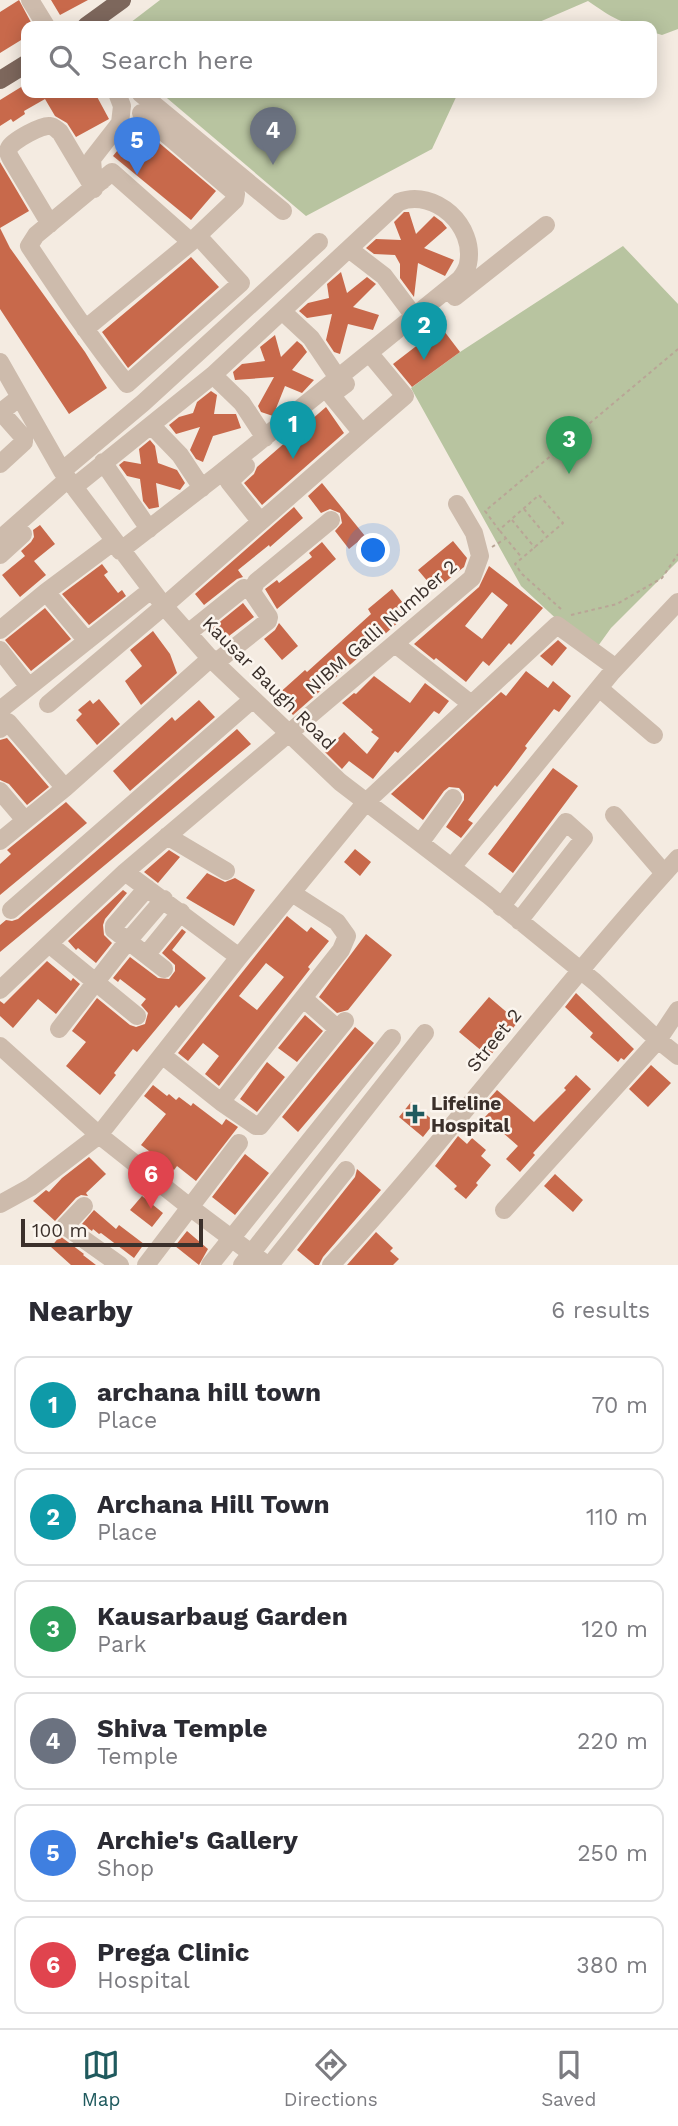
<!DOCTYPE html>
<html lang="en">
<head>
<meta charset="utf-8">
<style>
	:root { --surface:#fff; --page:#f2f2f3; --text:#2b2b33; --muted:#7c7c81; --line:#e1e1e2; --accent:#1f5a5e }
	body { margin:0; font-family:"Work Sans",sans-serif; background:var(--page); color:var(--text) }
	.scale { position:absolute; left:21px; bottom:18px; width:182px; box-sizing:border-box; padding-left:7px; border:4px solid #3b302b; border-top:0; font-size:19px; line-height:24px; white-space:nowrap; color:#3b302b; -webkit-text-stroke:5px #fbf5ee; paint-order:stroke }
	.you { position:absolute; left:374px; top:551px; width:24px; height:24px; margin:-18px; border:5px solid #fff; border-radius:50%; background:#1a73e8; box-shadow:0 0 0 10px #1a73e833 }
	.badge { display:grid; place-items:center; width:46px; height:46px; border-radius:50%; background:var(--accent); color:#fff; font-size:23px; font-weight:700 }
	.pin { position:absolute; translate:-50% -58px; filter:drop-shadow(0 2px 4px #0008) }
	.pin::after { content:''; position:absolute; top:37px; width:24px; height:21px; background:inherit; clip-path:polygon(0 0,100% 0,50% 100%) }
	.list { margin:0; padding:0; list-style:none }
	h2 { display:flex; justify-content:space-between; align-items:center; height:91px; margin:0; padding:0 28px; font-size:30px }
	h2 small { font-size:23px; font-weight:400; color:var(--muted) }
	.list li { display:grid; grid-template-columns:46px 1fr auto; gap:21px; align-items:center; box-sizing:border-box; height:98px; margin:0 14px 14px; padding:0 14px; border:2px solid var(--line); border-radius:14px }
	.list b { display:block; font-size:26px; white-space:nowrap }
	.list p { margin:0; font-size:23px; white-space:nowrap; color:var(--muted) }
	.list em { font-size:23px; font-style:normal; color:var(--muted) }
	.icon { flex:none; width:38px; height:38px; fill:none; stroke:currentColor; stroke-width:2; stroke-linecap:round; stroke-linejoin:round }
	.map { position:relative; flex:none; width:678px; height:1265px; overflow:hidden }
	.search { position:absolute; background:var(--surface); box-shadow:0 4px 18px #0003; left:21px; right:21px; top:21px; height:77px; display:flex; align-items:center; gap:18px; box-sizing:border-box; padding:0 24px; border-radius:14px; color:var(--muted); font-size:26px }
	.sheet { height:763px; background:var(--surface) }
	nav { display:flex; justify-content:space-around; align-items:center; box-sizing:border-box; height:98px; border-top:2px solid var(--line); background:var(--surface); font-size:19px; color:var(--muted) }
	nav a { display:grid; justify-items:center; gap:4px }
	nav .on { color:var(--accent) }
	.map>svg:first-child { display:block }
</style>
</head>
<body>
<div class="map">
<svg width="678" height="1265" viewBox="0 0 678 1265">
	<rect width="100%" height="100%" fill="#f4ebe1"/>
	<path fill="#b8c4a0" d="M160 0H678V29L662 35 652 32V26C622 26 612 17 588 1L530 26H126Z
		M161 93H458L432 149 306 216Z
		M623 246 678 304V561L611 628 593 653 521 586 411 388 460 352Z"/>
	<path fill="#c8694b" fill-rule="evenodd" d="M19 0 33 26H26V37L0 53V12Z
		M51 0H88L60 15Z
		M26 84V93H95L109 119 76 137 67 123 55 116 45 99 24 111 25 114 13 122 11 119 0 126V100Z
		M138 125 216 191 191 220 113 156Z
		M0 162 29 211 0 228 10 248 85 352 107 388 69 414 0 309Z
		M404 212H409L416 234 434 216 442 222 447 228 424 248 454 260 445 276 418 263 414 297 400 278V264L395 255 374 254 366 248 376 239 401 240 394 222Z
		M191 257 219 287 128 368 102 332Z
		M341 272 347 293 367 277 376 284 353 307 379 315 373 330 348 324 340 354 334 352 326 340 332 314 307 318 299 311 308 303 329 298 327 284Z
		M441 327 460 352 412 387 393 364Z
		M275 335 281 357 297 341 302 345 307 352 292 370 314 380 302 393 285 386 273 416 261 412 258 406 274 377 235 380 233 372 242 364 265 361 260 347Z
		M211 391 217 395 214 414H236L241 428 213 436 203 462 196 459 190 450 200 427 176 434 169 425 179 417 193 413 197 402Z
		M326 407 344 433 262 505 244 483 254 474 257 467Z
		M150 440 155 446 158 463 177 470 185 483 180 490 156 483 159 507 149 509 143 501 140 479 127 476 119 465 124 461 141 464 139 449Z
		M322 483 365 536 349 549 335 531 342 523 340 513 330 509 321 513 308 496Z
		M294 507 303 518 270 547 269 545 238 570 243 577 237 579 204 605 195 594Z
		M40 525 55 544 34 561 46 575 20 597 2 575 25 556 21 551 31 542 34 537 33 530Z
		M453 541 467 558 464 567 435 590 418 570Z
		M322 542 336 559 277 609 265 589 277 580 279 583 312 557 309 553Z
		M102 564 108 572 104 575 118 593 122 590 126 596 89 625 62 594Z
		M489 566 543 608 511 645 509 643 489 666 483 661 466 682 436 658 434 660 414 644 479 587ZM492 592 508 605 482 639 465 626Z
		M392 589 410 612 293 715 276 696 305 670 307 672 371 614 368 609Z
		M243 603 254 617 221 642 211 629Z
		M45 608 71 639 31 671 5 640Z
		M279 623 298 646 282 660 264 639 275 630Z
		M153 631 170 654 177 673 141 705 125 681 142 666 130 650Z
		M558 640 567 648 552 666 540 656Z
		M526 671 548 688 553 681 571 696 559 712 554 709 525 746 527 748 509 772 497 787 495 785 468 820 473 823 461 838 446 827 464 800V794L459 788 449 787 444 791 423 820 391 794 501 692 506 696Z
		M374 676 410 703 425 683 449 701 439 714 434 711 398 753 395 751 373 779 349 761 342 769 325 752 344 732 367 754 379 738 371 732 373 730 342 703 354 693 356 694Z
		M99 699 120 724 97 745 76 720 82 714 78 710 90 700 93 704Z
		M199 700 215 717 130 791 113 771 172 717 175 721Z
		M237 729 251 744 0 952V925L6 920 12 921 18 919Z
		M7 738 49 787 27 805 9 784 0 780V740Z
		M553 768 578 786 513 873 488 854Z
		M66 802 87 823 0 895V864L11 854 7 850Z
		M355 849 371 862 360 876 344 862Z
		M169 850 180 857 158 883 144 872Z
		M207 873 225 882 235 878 255 890 234 926 186 898Z
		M123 890 127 893 105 919 103 925 104 935 112 943 96 963 78 948 76 950 68 941Z
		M287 916 307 932 311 927 329 941 308 967 310 969 219 1086 205 1074 219 1056 203 1043 188 1061 178 1053ZM266 963 284 977 257 1010 239 996Z
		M182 929 186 932 172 950 206 978 179 1008 176 1005 137 1052 133 1049 114 1073 116 1075 100 1095 66 1066 86 1042 72 1031 97 998 130 1025 136 1027 145 1024 148 1013 141 1005 146 999 120 979 118 982 113 978 130 957 158 978 169 979 175 971V965L162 953Z
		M366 934 392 955 348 1010 337 1013 319 997Z
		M47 961 71 981 73 978 80 984 56 1014 38 999 13 1028 0 1016V1001L4 1004Z
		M576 993 634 1049 624 1060 621 1058 618 1062 590 1037 593 1033 565 1007Z
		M489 997 518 1022 489 1057 459 1032Z
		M305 1015 323 1031 297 1062 278 1048Z
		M355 1027 374 1043 298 1132 282 1117Z
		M267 1062 285 1077 257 1112 240 1099Z
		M651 1065 671 1083 648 1107 629 1089Z
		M576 1075 591 1089 533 1153 535 1155 520 1172 506 1159 518 1146 485 1117 496 1105 489 1099 497 1090 534 1122 566 1090 564 1088Z
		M153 1085 167 1096 169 1094 176 1100 179 1097 191 1106 193 1103 222 1125 226 1119 238 1127 196 1181 177 1166 174 1170 141 1145 166 1114 144 1096Z
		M411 1102 435 1122 423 1137 399 1117Z
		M458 1136 467 1144 472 1138 486 1150 481 1156 491 1165 476 1183 478 1185 466 1199 454 1189 457 1186 435 1166Z
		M245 1154 269 1173 235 1215 212 1197Z
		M89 1157 106 1174 86 1193 88 1196 81 1195 76 1198 55 1221 33 1201 46 1190 49 1192 62 1178Z
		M357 1169 381 1190 323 1257 319 1265H315L297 1250 355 1177Z
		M555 1174 583 1200 573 1212 544 1186Z
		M142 1196 163 1213 152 1227 130 1210Z
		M94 1210 116 1229 119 1225 144 1244 134 1258 101 1233 99 1234 93 1229 92 1231 82 1224Z
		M187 1231 208 1249 199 1265 175 1246Z
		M376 1232 393 1248 390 1251 399 1259 393 1265H347Z
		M60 1236 84 1254 83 1255 96 1265H71L51 1247Z"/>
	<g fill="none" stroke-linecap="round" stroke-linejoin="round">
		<path stroke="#b9a596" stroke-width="2" stroke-dasharray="3.5 3.5" stroke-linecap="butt" d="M524 509 547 537
			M512 520 535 548
			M500 531 522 558
			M492 547 505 539
			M561 609 522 574 515 564 563 523 539 495 499 530 485 511 678 349
			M571 615 617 604 662 578 678 554"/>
		<path stroke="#cdbbac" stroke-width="18" d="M30 0 46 26
			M140 93 283 211
			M141 113 236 194 235 200 191 242
			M102 181 93 172 92 159 120 123 122 106 117 93
			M50 224 11 159C9 155 7 152 9 148 12 141 43 124 50 126 54 126 57 130 60 132L94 189
			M349 249 384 276 414 316
			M455 297 546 225
			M282 311 311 338 338 378
			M85 329 191 242 112 172 36 235 29 246 33 252C63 297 93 342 127 384L241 283 198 236
			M0 362 62 471 164 606 210 658 340 782 488 895 595 982 658 1040 678 1056
			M213 375 242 403 265 438
			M152 426 180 455 202 488
			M362 433 405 396 375 360
			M103 462 149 529
			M0 464 24 442V438L1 412 20 397
			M246 466 229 482 260 521
			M62 471 143 403 319 242
			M74 487 213 375 399 202C435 188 476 226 468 264 467 269 463 275 460 279L218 475 120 551
			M0 539 68 479
			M0 555 23 534
			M46 592 87 641
			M0 630 46 592 113 542
			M188 633 244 588
			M395 644 470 703
			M0 650 29 687 0 710
			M215 663 268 621 269 617 252 592 256 582 331 520
			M29 687 151 590
			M599 688 654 735
			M48 704 164 606 362 433 331 395 346 384
			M0 729 8 722 65 788
			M0 791 24 819
			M614 815 664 873
			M167 836 226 871
			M0 841 65 788 211 658
			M420 843 453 798
			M452 867 612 672 678 602
			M125 872 239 957
			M147 888 114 926V930L164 969
			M292 893 337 922 347 936 341 950 221 1102 256 1126H260L345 1021
			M501 907 566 822 584 838 519 921
			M11 910 253 699
			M49 944 137 1016
			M146 955 181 912
			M0 990 125 872 472 578 480 556 474 533 457 504
			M303 998 338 1029
			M59 1029 127 942 164 899
			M0 1046 99 1135 191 1208 267 1265
			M162 1055 221 1102
			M0 1204 31 1187 99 1135 239 957 366 802 557 625 616 668
			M84 1206 65 1226 120 1265
			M504 1210 658 1040 678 1010
			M146 1265 239 1143
			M210 1265 392 1038
			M242 1265 425 1033
			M270 1265 346 1170
			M331 1265C452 1134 558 990 678 858"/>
		<path stroke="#7d675c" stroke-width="18" d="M86 26 122 0
			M0 80 26 64"/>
	</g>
	<path fill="#1f5a5e" stroke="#fbf5ee" stroke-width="2.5" d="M411.5 1103.5h7v7h7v7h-7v7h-7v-7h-7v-7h7z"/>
	<g text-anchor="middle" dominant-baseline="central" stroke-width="5" stroke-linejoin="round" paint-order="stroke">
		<g font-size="19" fill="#3b302b" stroke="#fbf5ee">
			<text transform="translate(381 627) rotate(-41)">NIBM Galli Number 2</text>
			<text transform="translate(269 683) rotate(45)">Kausar Baugh Road</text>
			<text transform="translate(494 1040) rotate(-51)">Street 2</text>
		</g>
		<g font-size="19" font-weight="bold" fill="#3b302b" stroke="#fbf5ee" text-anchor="start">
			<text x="431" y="1103">Lifeline<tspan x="431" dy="22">Hospital</tspan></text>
		</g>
	</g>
</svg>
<div class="scale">100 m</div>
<div class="you"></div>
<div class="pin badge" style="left:293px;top:459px;background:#0f9aa8">1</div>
<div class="pin badge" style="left:424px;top:360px;background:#0f9aa8">2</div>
<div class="pin badge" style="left:569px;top:474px;background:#2e9e5b">3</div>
<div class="pin badge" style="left:273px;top:165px;background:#6b7280">4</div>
<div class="pin badge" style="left:137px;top:175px;background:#3f7fe0">5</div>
<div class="pin badge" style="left:151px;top:1209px;background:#e0444e">6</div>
<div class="search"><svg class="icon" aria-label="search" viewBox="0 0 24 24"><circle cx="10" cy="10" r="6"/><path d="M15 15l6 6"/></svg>Search here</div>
</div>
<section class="sheet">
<h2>Nearby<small>6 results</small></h2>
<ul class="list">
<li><span class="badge" style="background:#0f9aa8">1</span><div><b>archana hill town</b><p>Place</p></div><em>70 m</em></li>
<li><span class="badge" style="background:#0f9aa8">2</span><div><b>Archana Hill Town</b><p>Place</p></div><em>110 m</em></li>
<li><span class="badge" style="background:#2e9e5b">3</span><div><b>Kausarbaug Garden</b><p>Park</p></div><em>120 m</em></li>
<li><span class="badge" style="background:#6b7280">4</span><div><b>Shiva Temple</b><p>Temple</p></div><em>220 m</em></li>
<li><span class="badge" style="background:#3f7fe0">5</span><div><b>Archie's Gallery</b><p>Shop</p></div><em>250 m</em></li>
<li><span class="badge" style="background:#e0444e">6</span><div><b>Prega Clinic</b><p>Hospital</p></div><em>380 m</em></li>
</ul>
</section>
<nav>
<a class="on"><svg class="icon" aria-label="map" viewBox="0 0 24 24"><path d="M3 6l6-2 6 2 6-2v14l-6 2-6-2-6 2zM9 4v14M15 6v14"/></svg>Map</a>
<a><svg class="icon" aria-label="directions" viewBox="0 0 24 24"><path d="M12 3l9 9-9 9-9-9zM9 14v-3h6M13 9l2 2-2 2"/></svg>Directions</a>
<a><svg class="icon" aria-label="saved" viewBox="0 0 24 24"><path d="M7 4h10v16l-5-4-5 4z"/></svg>Saved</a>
</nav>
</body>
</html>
